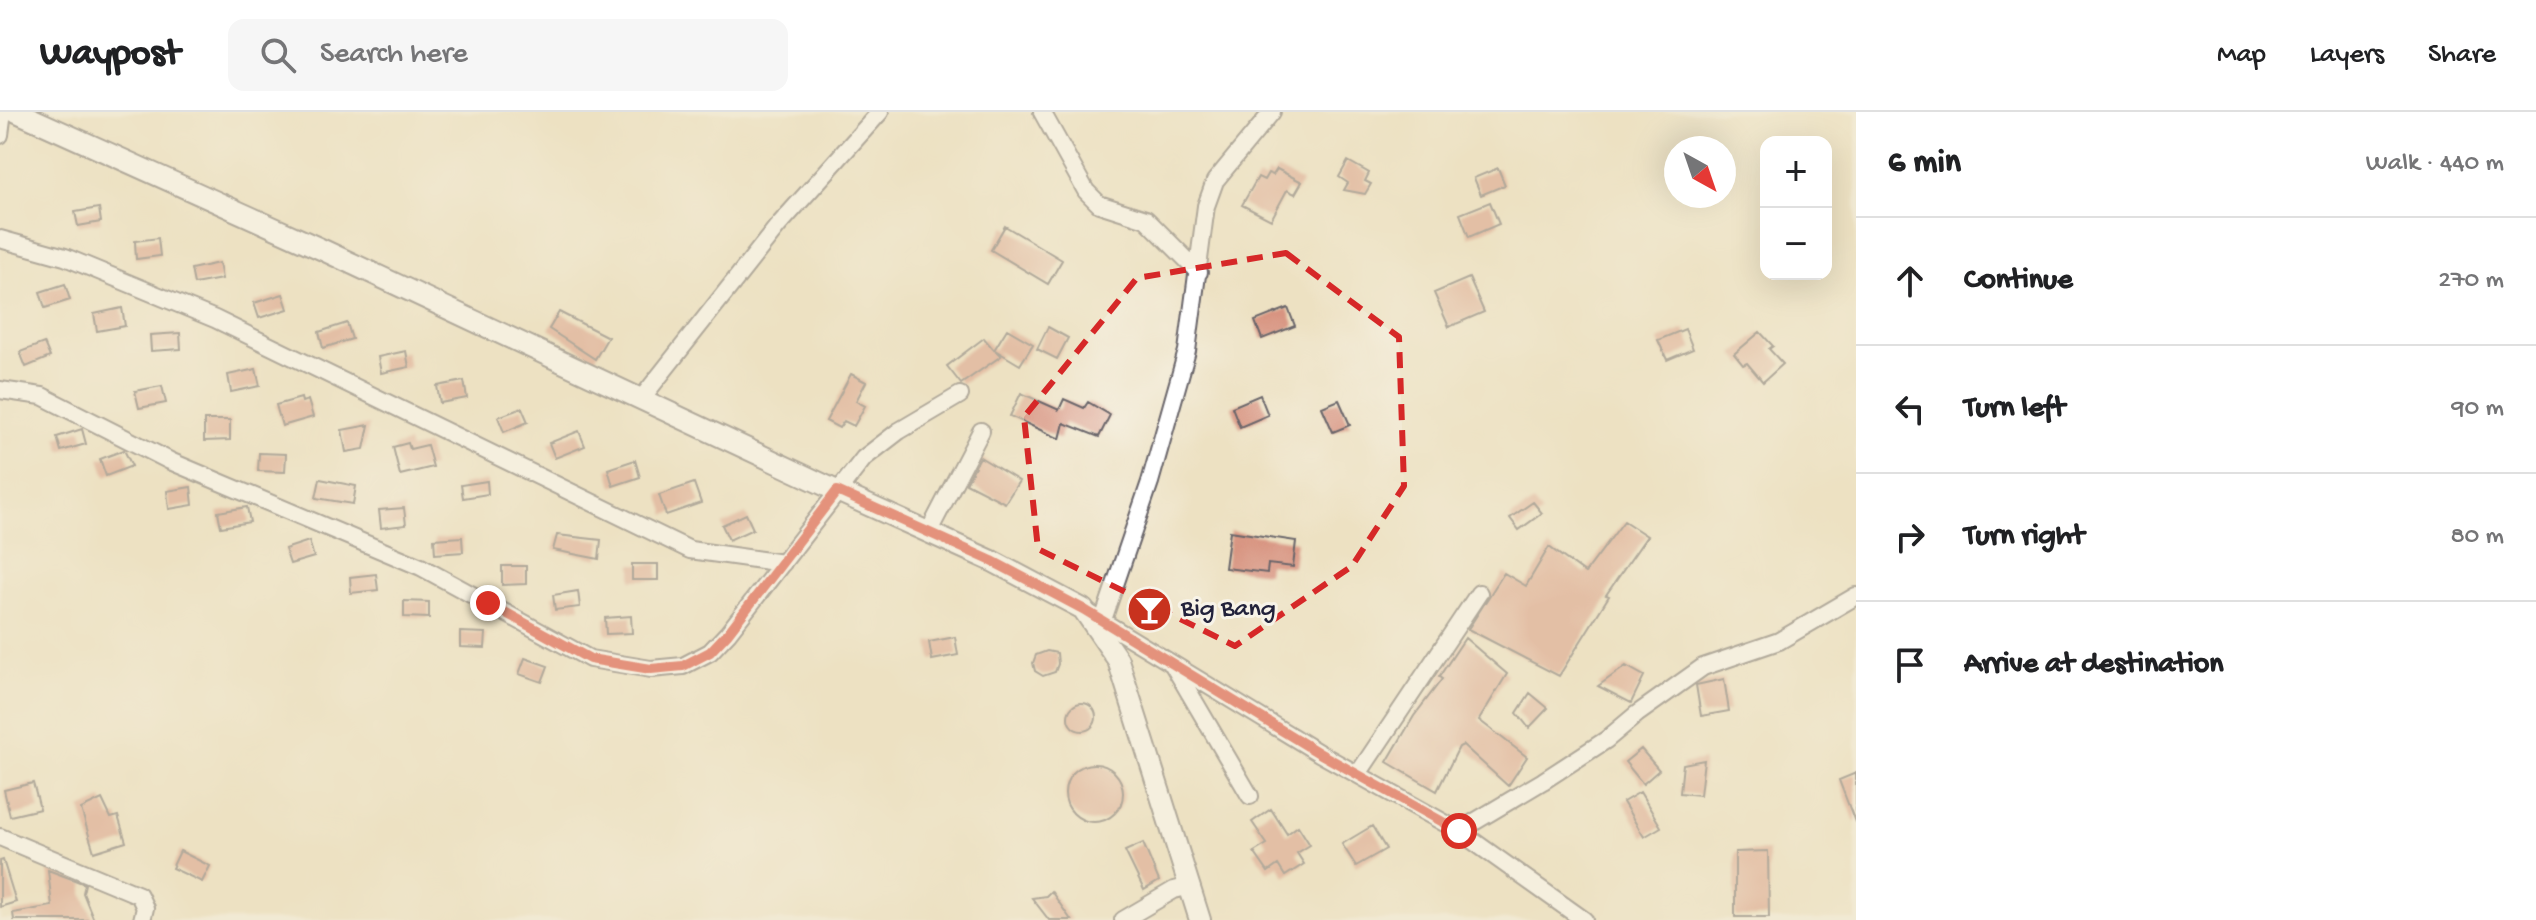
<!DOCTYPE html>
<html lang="en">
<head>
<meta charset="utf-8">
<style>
	:root { --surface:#fff; --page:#f6f6f6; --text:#202124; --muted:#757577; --line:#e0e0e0 }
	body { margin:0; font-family:"Gochi Hand",sans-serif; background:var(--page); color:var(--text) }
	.controls { position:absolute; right:24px; top:24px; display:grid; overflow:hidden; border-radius:16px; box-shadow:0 8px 32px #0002 }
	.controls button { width:72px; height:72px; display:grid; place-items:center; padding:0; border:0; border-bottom:2px solid var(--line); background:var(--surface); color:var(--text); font:40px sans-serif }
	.compass { position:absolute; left:1664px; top:24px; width:72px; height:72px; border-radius:50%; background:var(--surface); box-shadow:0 8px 32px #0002; rotate:140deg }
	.stop { position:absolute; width:24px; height:24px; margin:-18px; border:6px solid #d93025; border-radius:50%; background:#fff }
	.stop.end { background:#d93025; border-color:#fff; box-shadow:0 2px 8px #0008 }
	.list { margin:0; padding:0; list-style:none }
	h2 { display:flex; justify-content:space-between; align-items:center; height:104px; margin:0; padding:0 32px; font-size:34px }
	h2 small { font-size:26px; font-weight:400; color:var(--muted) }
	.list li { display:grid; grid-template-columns:52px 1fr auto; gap:24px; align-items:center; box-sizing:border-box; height:128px; padding:0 32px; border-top:2px solid var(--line) }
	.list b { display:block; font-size:30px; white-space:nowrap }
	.list em { font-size:26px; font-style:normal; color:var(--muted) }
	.icon { flex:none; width:44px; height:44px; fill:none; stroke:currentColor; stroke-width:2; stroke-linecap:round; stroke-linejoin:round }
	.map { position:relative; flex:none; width:1856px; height:808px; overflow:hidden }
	header { display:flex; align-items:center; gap:48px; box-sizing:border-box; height:112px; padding:0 40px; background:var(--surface); border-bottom:2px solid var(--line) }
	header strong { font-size:38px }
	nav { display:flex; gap:44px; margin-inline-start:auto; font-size:28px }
	.search { width:560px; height:72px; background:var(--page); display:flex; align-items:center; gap:20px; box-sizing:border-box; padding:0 28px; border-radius:16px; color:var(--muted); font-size:30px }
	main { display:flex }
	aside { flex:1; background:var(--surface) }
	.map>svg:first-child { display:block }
</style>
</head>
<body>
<header>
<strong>Waypost</strong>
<div class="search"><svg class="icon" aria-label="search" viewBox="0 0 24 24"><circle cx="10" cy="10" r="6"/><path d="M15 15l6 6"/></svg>Search here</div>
<nav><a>Map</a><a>Layers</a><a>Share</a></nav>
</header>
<main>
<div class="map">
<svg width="1856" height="808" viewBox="0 0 1856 808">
	<rect width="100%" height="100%" fill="#f7f3e8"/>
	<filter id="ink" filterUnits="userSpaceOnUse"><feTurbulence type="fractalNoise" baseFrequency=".0125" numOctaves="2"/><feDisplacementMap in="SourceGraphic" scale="16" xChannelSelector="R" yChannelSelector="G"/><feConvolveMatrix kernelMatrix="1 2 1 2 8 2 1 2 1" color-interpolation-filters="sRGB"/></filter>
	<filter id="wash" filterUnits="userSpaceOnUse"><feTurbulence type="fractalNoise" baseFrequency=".006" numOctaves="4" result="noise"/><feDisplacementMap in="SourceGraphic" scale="32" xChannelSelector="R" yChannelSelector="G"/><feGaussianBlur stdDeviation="1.8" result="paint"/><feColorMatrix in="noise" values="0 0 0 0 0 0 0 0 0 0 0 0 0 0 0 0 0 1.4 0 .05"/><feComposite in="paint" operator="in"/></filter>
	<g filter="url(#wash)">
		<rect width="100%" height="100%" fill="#ede1c2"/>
		<g id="blocks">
			<path fill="#d89481" d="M1348 49 1369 61 1365 69 1371 72 1365 82 1344 78 1348 71 1339 65Z
				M1498 56 1505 73 1481 83 1474 66Z
				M1277 57 1302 70 1295 82 1287 78 1271 108 1242 93 1258 65 1264 68 1268 61 1273 63Z
				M1490 90 1499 112 1469 125 1460 102Z
				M99 96 101 110 78 114 75 100Z
				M1005 114 1062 148 1048 172 991 138Z
				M158 126 160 144 136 147 135 129Z
				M219 151 222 167 194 172 191 157Z
				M1469 166 1484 200 1449 215 1434 181Z
				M65 172 70 188 45 196 40 180Z
				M283 182 288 197 259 206 254 191Z
				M122 196 125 214 97 219 94 202Z
				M1288 196 1295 214 1262 227 1255 209Z
				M559 200 608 225 595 247 549 217Z
				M347 211 352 227 323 236 319 220Z
				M1048 215 1068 226 1057 247 1037 237Z
				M1007 217 1033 232 1020 253 995 238 1001 244 961 272 947 254 984 226 994 238Z
				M1685 217 1693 237 1667 248 1658 228Z
				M1760 220 1773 234 1769 237 1783 252 1763 270 1747 251 1743 253 1734 242Z
				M180 221 181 237 151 239 150 223Z
				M44 231 50 245 26 255 20 240Z
				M406 239 409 255 381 261 378 245Z
				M256 257 260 274 231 280 228 263Z
				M851 262 866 270 856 289 865 294 854 314 844 309 839 316 826 309Z
				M464 269 467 286 440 291 437 274Z
				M162 274 166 291 139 296 135 279Z
				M1021 281 1059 298 1064 287 1084 296 1088 290 1110 303 1099 325 1064 311 1060 327 1010 304Z
				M1260 283 1268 303 1240 315 1232 295Z
				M301 286 302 290 308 288 313 305 282 314 276 293Z
				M1339 288 1350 313 1333 320 1322 295Z
				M522 296 528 310 504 320 498 305Z
				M204 308H230V328L204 329Z
				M369 313 364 337 346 340 342 318Z
				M82 317 86 332 61 339 57 325Z
				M579 319 585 334 555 346 549 331Z
				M408 331 410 337 427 333 433 355 400 363 393 335Z
				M124 338 132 354 106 364 100 347Z
				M259 341 286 342 285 360 258 359Z
				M980 345 1019 369 1005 391 966 371Z
				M635 348 640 365 613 374 608 357Z
				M320 367 356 374 353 392 316 386Z
				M487 369 488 382 463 386 461 373Z
				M694 371 701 391 666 403 659 383Z
				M191 375 193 393 169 397 167 379Z
				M1533 390 1542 401 1519 418 1510 406Z
				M247 395 250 410 221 415 218 400Z
				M404 396 406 413 381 416 379 398Z
				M746 402 753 417 729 428 722 413Z
				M1624 409 1647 424 1606 483 1609 484 1559 564 1468 517 1504 461 1526 474 1549 435 1585 461Z
				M1230 419 1296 429 1293 455 1268 452 1267 461 1225 456Z
				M557 423 601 428 599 447 553 438Z
				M462 425 463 440 435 442 434 427Z
				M309 429 314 445 290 452 285 437Z
				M632 452H658V468H632Z
				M502 454H526V472L502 473Z
				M376 462 378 478 351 481 350 465Z
				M578 479 580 495 555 498 553 483Z
				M404 489 429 490V506L404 505Z
				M631 504 632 521 606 522 605 506Z
				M460 520 486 521 485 536 460 535Z
				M955 525 958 543 932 548 929 530Z
				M1465 526 1507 562 1479 608 1527 645 1508 674 1463 633 1459 635 1437 679 1387 650 1414 604 1442 567 1439 565Z
				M1047 539 1057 541 1058 552 1055 560 1043 564 1035 559 1033 551 1036 543Z
				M525 546 548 554 542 570 519 562Z
				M1626 554 1644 564 1631 591 1598 574Z
				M1724 567 1729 599 1701 604 1696 573Z
				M1530 581 1548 596 1529 616 1517 601Z
				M1068 605a14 14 0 1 1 28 0a14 14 0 1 1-28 0Z
				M1641 637 1659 658 1643 672 1625 650Z
				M1704 648 1700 683 1680 681 1683 652Z
				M1065 681a29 29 0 1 1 58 0a29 29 0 1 1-58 0Z
				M1856 661V710H1855L1839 668Z
				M33 671 40 697 10 704 4 678Z
				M1640 680 1661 715 1644 725 1623 690Z
				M102 687 111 706 118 704 126 730 94 740 81 697Z
				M1271 697 1287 722 1298 714 1310 733 1297 741 1304 752 1285 764 1278 753 1268 760 1254 740 1267 732 1252 710Z
				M1372 714 1386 737 1356 754 1342 732Z
				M1143 731 1159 769 1144 778 1125 739Z
				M180 739 210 754 202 770 172 756Z
				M1768 739 1769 805H1735V740Z
				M3 748 16 790 0 795V749Z
				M48 758 85 772 83 781 94 808H14L13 801 52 794Z
				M1051 779 1071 808H1049L1032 786 1046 784Z"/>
		</g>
	</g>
	<g filter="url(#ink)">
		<use href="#blocks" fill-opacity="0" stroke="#69656a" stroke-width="2"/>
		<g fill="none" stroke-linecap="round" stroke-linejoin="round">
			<defs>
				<path id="minor" d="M1042 0 1086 79 1099 92 1146 107 1199 160
					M0 23 3 0
					M0 127 65 145 215 207 690 438 783 451
					M0 278 42 284 170 349 421 455 590 547 651 557 683 554 710 540 728 521 864 346 899 319 960 283
					M642 286 777 115 880 0
					M928 421 981 319
					M1084 498 1319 641 1459 719 1584 808
					M1103 508 1150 370 1187 239 1206 94 1215 69 1272 0
					M1173 553 1250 684
					M1358 662 1479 481
					M1459 719 1543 669 1606 628 1637 602 1703 555 1779 529 1856 484
					M0 725 139 783 145 796 142 808
					M1123 808 1174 778 1191 774"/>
				<path id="tertiary" d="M17 0 323 138 837 379 992 449 1083 497 1118 548 1200 808"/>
			</defs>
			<use href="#minor" stroke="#69656a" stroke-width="20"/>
			<use href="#tertiary" stroke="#69656a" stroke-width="24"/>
			<use href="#minor" stroke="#fff" stroke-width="16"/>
			<use href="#tertiary" stroke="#fff" stroke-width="20"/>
		</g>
	</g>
	<g fill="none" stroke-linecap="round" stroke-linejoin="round" filter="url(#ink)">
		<path stroke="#d93025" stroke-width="10" d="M488 491 590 547 651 557 683 554 710 540 728 521 837 379 992 449 1083 497 1319 641 1459 719"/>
	</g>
	<path d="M0 0H1856V808H0ZM1286 141 1399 225 1404 374 1352 454 1235 534 1038 437 1024 305 1137 166Z" fill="#ede1c2" fill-opacity=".55" fill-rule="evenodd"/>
	<path fill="none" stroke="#d62828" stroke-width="6" stroke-dasharray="16 10" stroke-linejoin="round" d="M1286 141 1399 225 1404 374 1352 454 1235 534 1038 437 1024 305 1137 166Z"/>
	<defs>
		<symbol id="bar-disc" viewBox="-11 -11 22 22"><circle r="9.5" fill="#c8321e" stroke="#f7f3e8"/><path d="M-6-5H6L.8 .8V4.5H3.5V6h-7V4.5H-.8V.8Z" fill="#fff"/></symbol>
	</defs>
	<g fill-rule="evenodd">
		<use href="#bar-disc" x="1124" y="472" width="51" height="51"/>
	</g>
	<g text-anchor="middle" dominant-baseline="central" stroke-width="6" stroke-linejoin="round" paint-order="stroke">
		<g font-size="26" fill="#22223b" stroke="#f7f3e8" text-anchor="start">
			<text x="1181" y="498">Big Bang</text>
		</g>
	</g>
</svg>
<div class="controls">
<button>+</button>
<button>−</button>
</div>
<svg class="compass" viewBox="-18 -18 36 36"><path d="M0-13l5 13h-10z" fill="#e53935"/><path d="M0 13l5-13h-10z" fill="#757577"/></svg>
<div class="stop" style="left:1459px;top:719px"></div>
<div class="stop end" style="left:488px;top:491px"></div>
</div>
<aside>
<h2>6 min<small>Walk · 440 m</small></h2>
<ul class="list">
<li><svg class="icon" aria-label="ahead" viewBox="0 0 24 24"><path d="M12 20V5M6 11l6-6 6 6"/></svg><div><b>Continue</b></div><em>270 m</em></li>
<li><svg class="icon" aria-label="left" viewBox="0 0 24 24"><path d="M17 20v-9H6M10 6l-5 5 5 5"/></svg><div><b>Turn left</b></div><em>90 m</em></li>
<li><svg class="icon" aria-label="right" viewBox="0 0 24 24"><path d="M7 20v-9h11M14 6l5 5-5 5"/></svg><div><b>Turn right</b></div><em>80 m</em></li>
<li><svg class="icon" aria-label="arrive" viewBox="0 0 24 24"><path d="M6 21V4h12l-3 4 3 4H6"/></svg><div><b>Arrive at destination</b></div></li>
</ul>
</aside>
</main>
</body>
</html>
